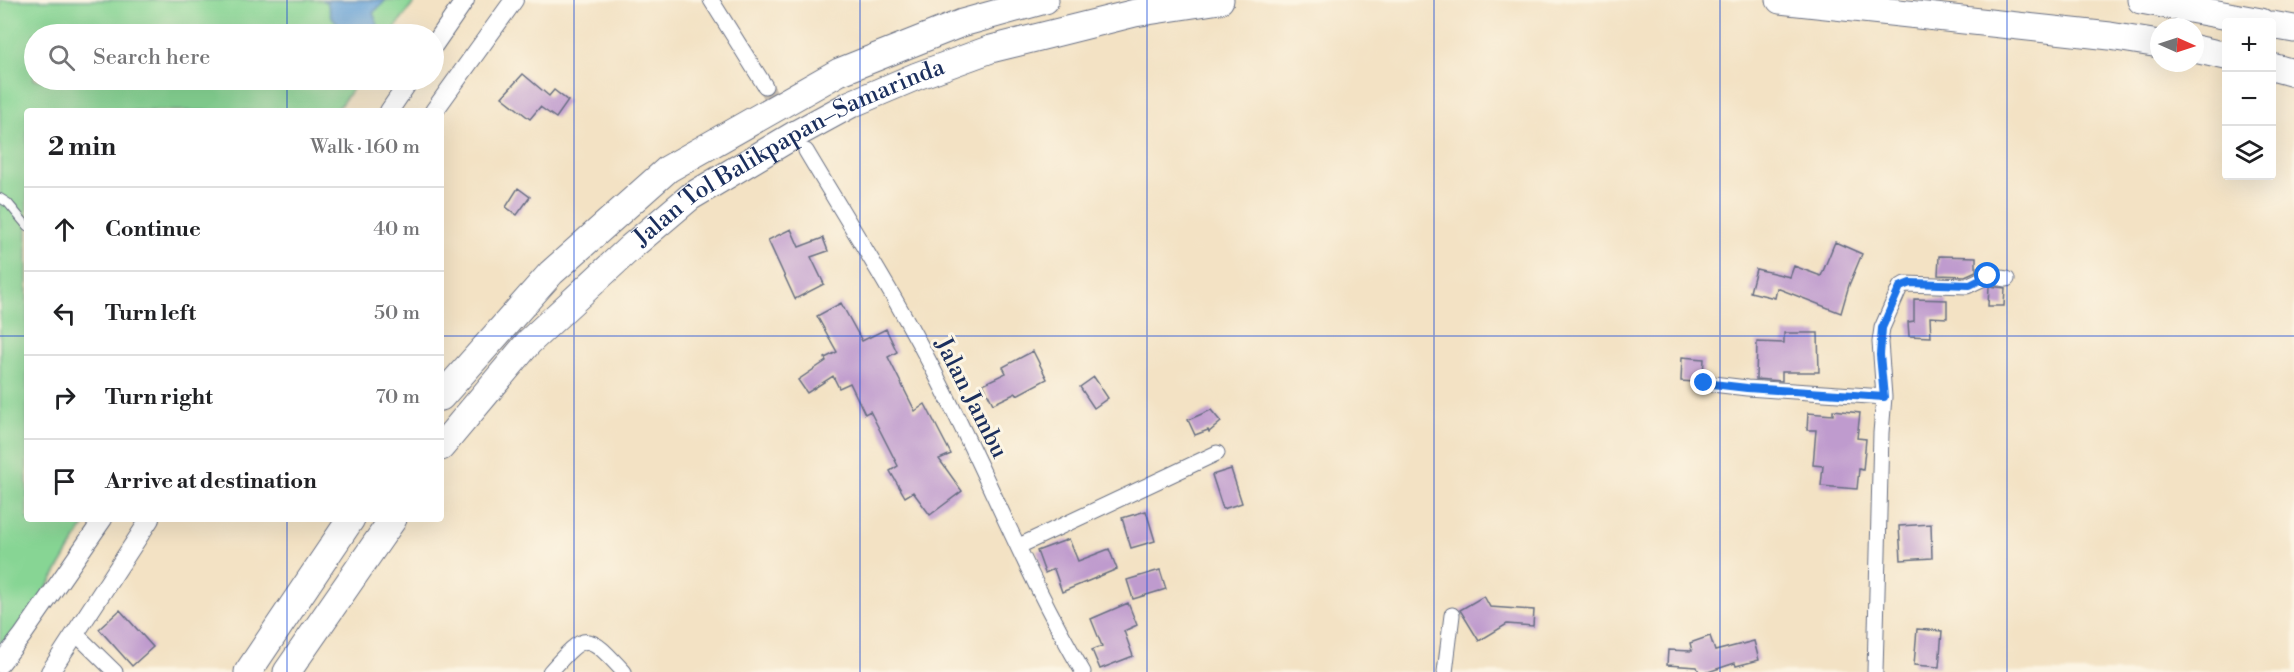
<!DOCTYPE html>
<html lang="en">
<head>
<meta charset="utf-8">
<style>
	:root { --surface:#fff; --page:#f6f6f6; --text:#202124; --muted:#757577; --line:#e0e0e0 }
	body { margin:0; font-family:"Libre Bodoni",serif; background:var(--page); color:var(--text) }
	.controls { position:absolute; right:18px; top:18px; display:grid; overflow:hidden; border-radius:6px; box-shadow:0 6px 24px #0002 }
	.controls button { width:54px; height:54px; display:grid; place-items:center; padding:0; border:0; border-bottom:2px solid var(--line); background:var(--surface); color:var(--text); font:30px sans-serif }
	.compass { position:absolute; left:2150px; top:18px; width:54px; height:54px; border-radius:50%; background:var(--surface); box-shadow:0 6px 24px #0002; rotate:93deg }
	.stop { position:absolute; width:18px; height:18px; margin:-14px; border:4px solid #1a73e8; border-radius:50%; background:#fff }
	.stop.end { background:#1a73e8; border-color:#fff; box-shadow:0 2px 6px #0008 }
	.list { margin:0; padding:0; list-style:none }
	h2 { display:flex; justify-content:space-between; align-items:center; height:78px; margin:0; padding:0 24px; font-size:26px }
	h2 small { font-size:20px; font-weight:400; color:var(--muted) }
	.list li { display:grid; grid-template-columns:39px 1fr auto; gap:18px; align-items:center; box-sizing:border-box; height:84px; padding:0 24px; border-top:2px solid var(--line) }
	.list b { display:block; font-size:22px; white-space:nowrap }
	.list em { font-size:20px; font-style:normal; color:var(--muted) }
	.icon { flex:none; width:33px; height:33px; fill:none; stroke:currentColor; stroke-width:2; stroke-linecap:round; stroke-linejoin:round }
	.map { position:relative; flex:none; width:2294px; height:672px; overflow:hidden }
	.search { position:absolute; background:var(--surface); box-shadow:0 6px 24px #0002; left:24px; top:24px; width:420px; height:66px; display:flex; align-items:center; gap:15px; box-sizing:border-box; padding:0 21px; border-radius:33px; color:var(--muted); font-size:22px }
	.panel { position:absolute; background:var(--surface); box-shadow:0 6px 24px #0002; left:24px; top:108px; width:420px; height:414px; border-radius:6px }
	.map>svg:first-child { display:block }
</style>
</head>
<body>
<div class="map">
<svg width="2294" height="672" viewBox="0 0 2294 672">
	<rect width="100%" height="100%" fill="#fcf5e5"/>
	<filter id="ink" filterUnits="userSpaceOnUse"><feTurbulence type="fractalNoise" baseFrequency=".0167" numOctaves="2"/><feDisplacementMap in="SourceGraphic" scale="12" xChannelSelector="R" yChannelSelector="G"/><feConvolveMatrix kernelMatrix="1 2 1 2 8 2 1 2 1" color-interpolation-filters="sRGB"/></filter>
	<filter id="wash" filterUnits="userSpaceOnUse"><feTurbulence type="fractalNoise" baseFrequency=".008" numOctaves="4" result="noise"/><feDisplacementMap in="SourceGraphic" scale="24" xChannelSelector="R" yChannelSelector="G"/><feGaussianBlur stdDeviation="1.35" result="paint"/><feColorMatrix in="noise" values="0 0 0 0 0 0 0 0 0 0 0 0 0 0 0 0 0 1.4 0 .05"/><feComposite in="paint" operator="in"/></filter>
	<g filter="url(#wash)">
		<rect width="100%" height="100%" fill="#f3e2c4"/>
		<path fill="#87d594" stroke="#518279" stroke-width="1.5" d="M0 0H416L391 34H34V80H359L336 111H27V519H88L19 635 0 658Z"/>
		<path fill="#66a2d7" stroke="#40689a" stroke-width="1.5" d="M322 0H386L373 13 378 25 377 34H344L342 28 331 16 327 2Z"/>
		<g id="blocks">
			<path fill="#bf9bce" d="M523 74 549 96 554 90 568 101 556 118 540 107 530 119 502 97Z
				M518 188 530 197 517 215 506 207Z
				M791 229 799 247 823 238 828 251 811 257 824 284 795 299 768 240Z
				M1835 242 1862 254 1849 285 1841 313 1777 288 1775 298 1750 292 1756 269 1790 277 1794 266 1821 276Z
				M1939 256 1976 257V271L1965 276 1938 275Z
				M1989 286 2005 288 2004 306H1988Z
				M1914 299 1947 300V318L1930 317 1931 337 1909 336 1908 322 1914 321Z
				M841 303 862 341 886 329 897 352 888 357 915 411 925 404 951 454 939 459 962 491 930 515 913 492 905 497 890 471 898 466 870 411 865 414 850 383 839 388 833 376 807 393 798 380 826 361 825 358 837 352 817 316Z
				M1784 333H1818L1819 372H1782V381L1756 379 1757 342 1784 343Z
				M1033 351 1047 379 1017 395 1016 393 993 404 983 384 1006 373 1003 367Z
				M1682 357 1704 359 1703 374 1697 377 1694 382 1681 381Z
				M1094 377 1108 398 1094 408 1080 387Z
				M1211 410 1221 422 1209 432 1208 430 1195 435 1188 420Z
				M1833 410 1860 413 1857 438 1866 439 1863 470 1859 469 1857 489 1821 486 1823 466 1813 465 1816 430H1807L1808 413 1833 415Z
				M1231 469 1242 503 1223 509 1212 475Z
				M1146 511 1155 541 1131 548 1122 518Z
				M1931 524 1932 558 1901 560 1899 526Z
				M1069 539 1078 561 1109 549 1117 569 1062 592 1054 569 1045 573 1037 551Z
				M1160 570 1166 589 1133 599 1127 580Z
				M1484 596 1490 607 1534 610 1533 626 1507 624 1479 641 1460 610Z
				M1128 603 1137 625 1124 631 1133 656 1100 669 1092 650 1102 646 1091 619Z
				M120 610 153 647 132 666 99 629Z
				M1917 629 1942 631 1939 667 1914 665Z
				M1710 636 1715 651 1754 641 1759 660 1736 666 1735 663 1708 672H1699L1697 667 1667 665 1668 650 1692 651 1690 643Z"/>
		</g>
	</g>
	<g filter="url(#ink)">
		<use href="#blocks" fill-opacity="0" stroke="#676e82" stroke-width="1.5"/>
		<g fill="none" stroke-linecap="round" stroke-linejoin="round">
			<path stroke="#c8beb0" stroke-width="15" stroke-dasharray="15 8" stroke-linecap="butt" d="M765 86 798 138"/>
			<defs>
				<path id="service" d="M0 198 8 203 27 226"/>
				<path id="minor" d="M711 0 765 86
					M806 151C853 230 903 308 944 391 991 484 1030 582 1083 672
					M1704 383 1747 388 1884 397
					M1019 546 1217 453
					M76 634 115 672
					M550 672C586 631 587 632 624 672
					M1445 672 1452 615
					M1875 672 1881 433 1884 397 1880 342 1882 328 1900 287 1905 284 1967 286 1988 276 2007 279"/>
				<path id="tertiary" d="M434 45 465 0
					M389 111 410 80
					M434 111 514 0
					M0 664 22 636 103 519
					M50 672 150 519"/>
				<g id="motorway">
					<path d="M1780 0 2110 36 2159 44"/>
					<path d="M2141 0 2261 22"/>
					<path d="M2272 25 2294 29"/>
					<path d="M2195 49 2226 56"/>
					<path d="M2272 67 2294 73"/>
					<path d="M441 397 551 273 668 169 839 72 962 23 1045 0"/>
					<path id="s1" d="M441 447 529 342 631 247 690 197 796 134 851 104 917 76 991 49 1135 13 1220 0"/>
					<path d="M248 672 351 519"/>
					<path d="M287 672 393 519"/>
				</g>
			</defs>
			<use href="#service" stroke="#676e82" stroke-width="10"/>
			<use href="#minor" stroke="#676e82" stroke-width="17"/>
			<use href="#tertiary" stroke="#676e82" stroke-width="20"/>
			<use href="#motorway" stroke="#676e82" stroke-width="29"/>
			<use href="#service" stroke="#fff" stroke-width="8"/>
			<use href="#minor" stroke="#fff" stroke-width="15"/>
			<use href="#tertiary" stroke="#fff" stroke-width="18"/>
			<use href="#motorway" stroke="#fff" stroke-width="27"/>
		</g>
	</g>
	<g fill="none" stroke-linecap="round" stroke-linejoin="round" filter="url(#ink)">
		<path stroke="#1a73e8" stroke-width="8" d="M1704 383 1747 388 1884 397 1880 355 1882 328 1900 287 1910 283 1970 285 1988 276"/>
	</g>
	<path fill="none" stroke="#1d4ed8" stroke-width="1.5" stroke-opacity="0.55" d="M287 0V34M574 0V672M860 0V672M1147 0V672M1434 0V672M1720 0V672M2007 0V672M287 80V111M0 336H27M441 336H2294M287 519V672"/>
	<g text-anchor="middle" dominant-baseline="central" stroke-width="6" stroke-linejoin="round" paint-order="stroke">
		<g font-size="24" fill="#1b2f5e" stroke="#fcf5e5">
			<text stroke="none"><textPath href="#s1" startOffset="462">Jalan Tol Balikpapan–Samarinda</textPath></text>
			<text transform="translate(971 398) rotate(63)">Jalan Jambu</text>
		</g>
	</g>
</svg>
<div class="controls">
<button>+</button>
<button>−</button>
<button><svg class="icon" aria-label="layers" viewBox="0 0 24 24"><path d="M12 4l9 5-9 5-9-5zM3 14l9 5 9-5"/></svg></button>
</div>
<svg class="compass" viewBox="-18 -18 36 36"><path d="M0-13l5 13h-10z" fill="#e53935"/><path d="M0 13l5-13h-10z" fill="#757577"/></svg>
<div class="stop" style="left:1988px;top:276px"></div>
<div class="stop end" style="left:1704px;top:383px"></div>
<div class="search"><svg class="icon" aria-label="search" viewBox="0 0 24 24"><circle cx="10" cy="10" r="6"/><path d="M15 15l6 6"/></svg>Search here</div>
<section class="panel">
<h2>2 min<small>Walk · 160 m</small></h2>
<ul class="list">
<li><svg class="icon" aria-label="ahead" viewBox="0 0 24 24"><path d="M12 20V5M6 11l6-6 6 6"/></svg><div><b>Continue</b></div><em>40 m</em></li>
<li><svg class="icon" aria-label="left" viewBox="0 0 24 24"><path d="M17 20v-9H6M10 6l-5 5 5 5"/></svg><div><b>Turn left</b></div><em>50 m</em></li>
<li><svg class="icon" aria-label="right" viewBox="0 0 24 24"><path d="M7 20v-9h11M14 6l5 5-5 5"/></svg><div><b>Turn right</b></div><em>70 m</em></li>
<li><svg class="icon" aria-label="arrive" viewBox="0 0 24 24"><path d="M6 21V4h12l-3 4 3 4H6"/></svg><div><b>Arrive at destination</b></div></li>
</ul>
</section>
</div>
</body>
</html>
